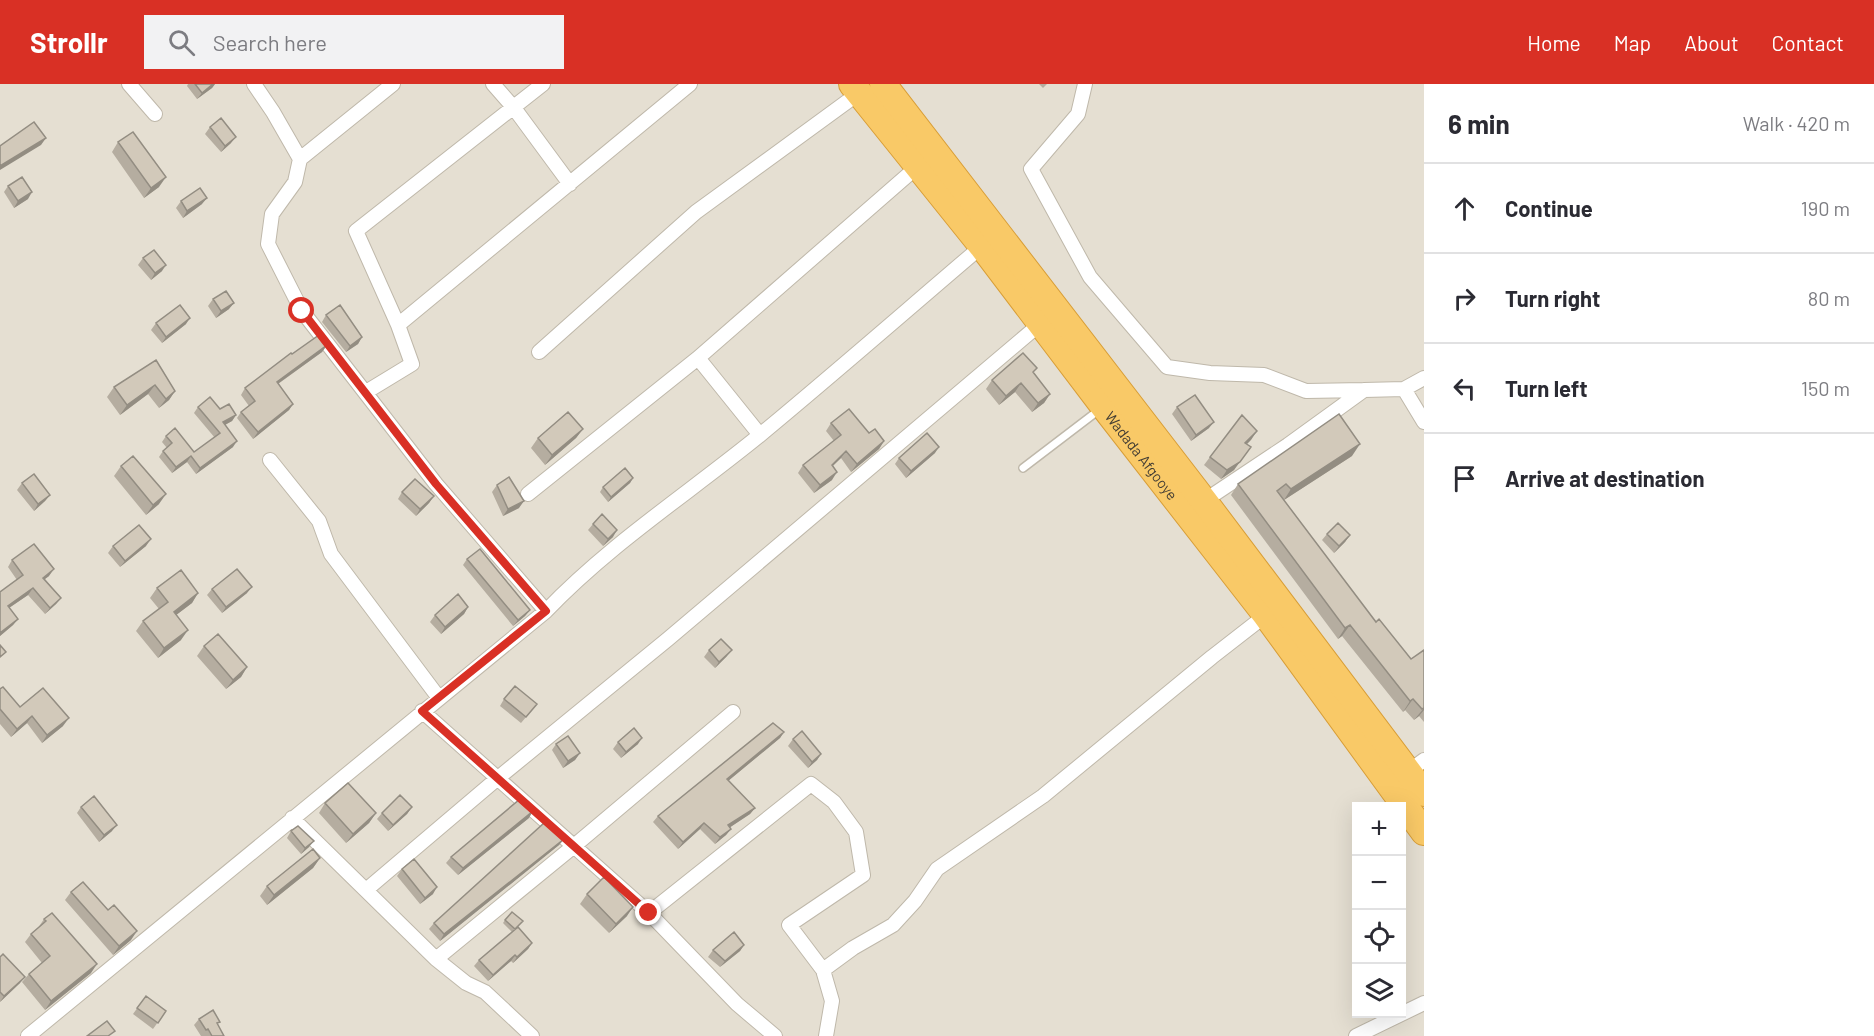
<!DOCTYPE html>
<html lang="en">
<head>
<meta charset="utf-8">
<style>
	:root { --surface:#fff; --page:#f2f2f3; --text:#2b2b33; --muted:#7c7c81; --line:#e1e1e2; --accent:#d93025 }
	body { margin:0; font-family:Barlow,sans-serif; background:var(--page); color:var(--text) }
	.controls { position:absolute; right:18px; bottom:18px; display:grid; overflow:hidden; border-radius:0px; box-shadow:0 6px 24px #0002 }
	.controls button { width:54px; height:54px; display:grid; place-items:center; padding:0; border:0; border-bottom:2px solid var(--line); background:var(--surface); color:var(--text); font:30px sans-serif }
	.stop { position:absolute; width:18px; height:18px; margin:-14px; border:4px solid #d93025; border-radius:50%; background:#fff }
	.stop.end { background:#d93025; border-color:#fff; box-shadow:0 2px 6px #0008 }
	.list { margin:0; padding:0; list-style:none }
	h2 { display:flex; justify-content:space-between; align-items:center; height:78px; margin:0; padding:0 24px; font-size:26px }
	h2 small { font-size:20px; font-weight:400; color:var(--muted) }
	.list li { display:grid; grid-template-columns:39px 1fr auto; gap:18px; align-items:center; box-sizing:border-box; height:90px; padding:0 24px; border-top:2px solid var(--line) }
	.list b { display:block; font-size:22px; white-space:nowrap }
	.list em { font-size:20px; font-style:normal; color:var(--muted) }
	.icon { flex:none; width:33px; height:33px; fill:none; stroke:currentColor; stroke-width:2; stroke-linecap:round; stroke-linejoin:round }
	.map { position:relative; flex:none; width:1424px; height:952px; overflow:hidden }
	header { display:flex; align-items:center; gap:36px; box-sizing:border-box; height:84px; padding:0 30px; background:var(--accent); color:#fff }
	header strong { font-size:28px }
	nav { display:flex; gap:33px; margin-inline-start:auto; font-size:21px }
	.search { width:420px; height:54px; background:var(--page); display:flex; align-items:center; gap:15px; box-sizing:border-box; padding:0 21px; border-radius:0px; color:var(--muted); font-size:22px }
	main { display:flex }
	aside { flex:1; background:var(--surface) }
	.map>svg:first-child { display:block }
</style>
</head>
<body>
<header>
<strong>Strollr</strong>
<div class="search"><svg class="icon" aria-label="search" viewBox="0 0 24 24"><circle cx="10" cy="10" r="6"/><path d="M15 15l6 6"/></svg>Search here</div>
<nav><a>Home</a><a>Map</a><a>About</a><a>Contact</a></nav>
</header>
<main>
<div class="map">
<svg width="1424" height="952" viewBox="0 0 1424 952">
	<rect width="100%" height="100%" fill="#f1ede4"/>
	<path fill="#e5dfd2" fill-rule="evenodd" d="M0 0H1424V952H0ZM1356 722H1402V930H1356Z"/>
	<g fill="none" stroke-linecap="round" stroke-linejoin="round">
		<defs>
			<path id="lane" d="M1023 384 1099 326"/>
			<path id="street" d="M129 0 155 30
				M254 0 273 28 300 75 295 98 272 130 268 160 302 227 436 400 546 527
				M493 0 514 24 570 100
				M1085 0 1078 30 1031 85 1090 193 1167 283 1210 289 1264 291 1306 307 1364 306
				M300 75 393 0
				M398 241 356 147 543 0
				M539 268 696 128 859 9
				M698 274 760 351
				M1404 305 1424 338
				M366 308 412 280 398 241 690 0
				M270 376 319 437 331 470 439 614
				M528 410 698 274 917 83
				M1204 417 1288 361 1364 306 1404 305 1424 294
				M422 627 649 829 737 920 775 952
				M1408 688 1424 676
				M292 734 436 875 466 899 485 908 532 952
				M366 806 498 694 668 555 1040 240
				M649 829 811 700 834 718 856 748 863 791 789 841 823 886 832 917 826 952
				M436 875 574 762 733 628
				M823 886 853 864 893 841 915 817 937 785 1043 712 1212 573 1266 531
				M28 952 546 527C610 460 689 409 760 351 835 289 908 225 982 162
				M1356 952 1424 919"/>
			<g id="highway">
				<path id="s1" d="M852 0 982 162 1104 323 1266 531 1424 748"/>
				<path d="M883 0 1204 417 1424 709"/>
			</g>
		</defs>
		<use href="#lane" stroke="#bfb8aa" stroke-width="10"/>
		<use href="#street" stroke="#bfb8aa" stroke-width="16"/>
		<use href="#highway" stroke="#d89e37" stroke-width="28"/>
		<use href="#lane" stroke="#fff" stroke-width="7"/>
		<use href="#street" stroke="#fff" stroke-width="14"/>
		<use href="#highway" stroke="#f9c967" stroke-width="26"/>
	</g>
	<path fill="#b5ada0" d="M188 0H215L212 4 197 15 187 2Z
		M1039 0H1047L1043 4Z
		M210 43 231 59 221 68 205 50Z
		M118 58 159 103 144 114 112 68Z
		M8 102 28 115 14 124 4 108Z
		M181 117 202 120 183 134 176 124Z
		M143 174 162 187 151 196 138 181Z
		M213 215 229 225 216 234 208 222Z
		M326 231 362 253 358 260 346 268 322 238Z
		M156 239 186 240 162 259 151 246Z
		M327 261 322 268 278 300 293 320 289 326 253 355 237 334 241 328 249 322 241 311 245 304 292 270Z
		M156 276 175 307 169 316 159 324 148 310 120 331 107 313 114 303Z
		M1034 289 1050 310 1044 319 1032 328 1015 308 999 321 986 305 992 296Z
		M198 323 220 325 236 331 232 337 225 341 233 363 196 390 187 378 172 389 159 373 163 367 167 364 162 358 166 352 194 368 215 354 194 329Z
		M1177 323 1209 344 1191 357 1172 330Z
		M831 339 869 349 884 357 879 365 851 388 841 374 833 382 832 396 814 409 798 389 803 381 834 357 826 347Z
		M583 345 576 354 545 381 531 364 538 354Z
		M1257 347 1246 360 1234 386 1221 395 1204 381 1210 373Z
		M935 369 906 394 895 380 899 374Z
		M1352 372 1284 416 1376 538 1411 575 1424 566V638L1419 632 1414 636 1405 626 1403 628 1342 552 1338 555 1231 411 1238 400Z
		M121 382 159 420 146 431 114 392Z
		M633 394 630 399 608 418 600 408 603 403Z
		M22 399 50 411 45 417 34 427 17 406Z
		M497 401 519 424 503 432 492 408Z
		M402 408 434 412 429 419 416 432 398 415Z
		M593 440 613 453 603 462 588 446Z
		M1327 450 1350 451 1345 458 1334 469 1322 456Z
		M113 462H146L120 483 108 469Z
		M467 475 530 526 525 532 513 542 463 481Z
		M12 476 49 492 45 495 61 514 56 520 45 530 28 511 9 524 18 535 13 541 0 552V508L17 496 8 483Z
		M157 504 198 509 192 519 176 531 181 556 158 574 136 547 143 537 159 525 150 514Z
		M212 505 247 509 222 529 207 511Z
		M468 523 464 530 441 550 430 538 435 531Z
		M204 562 247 583 241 593 226 605 197 572Z
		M709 566 727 572 715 584 704 573Z
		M0 605 20 623 63 642 42 659 27 639 11 653 0 640Z
		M504 615 532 626 521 639 500 622Z
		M784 648 780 654 728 697 755 724 750 730 730 743 731 745 726 751 715 760 700 745 678 765 653 738 658 732Z
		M793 655 821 670 817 676 808 684 788 662Z
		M618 658 638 660 621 674 613 665Z
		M556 660 580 669 575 676 563 684 552 666Z
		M325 719 376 729 369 739 346 759 319 729Z
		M81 723 112 747 99 758 77 729Z
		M412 723 407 730 388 747 377 735 382 729Z
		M529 734 458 791 446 779 451 773Z
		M291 747 309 763 301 770 287 754Z
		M564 755 559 761 440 857 429 845 434 839Z
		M320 774 313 784 267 821 260 812 267 802Z
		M402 785 433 810 420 820 397 792Z
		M71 808 131 856 113 871 65 816Z
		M587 810 627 832 609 849 580 820Z
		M44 835 91 889 45 926 22 898 29 890 42 879 25 858 31 850 38 844Z
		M505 836 518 843 532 859 528 865 513 879 511 877 488 897 474 882 479 876 512 848 503 839Z
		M744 861 740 867 720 883 708 873 713 866Z
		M0 873 20 899 0 918Z
		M146 912 166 927 153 945 133 930Z
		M199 935 218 941 224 952H201L194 941Z"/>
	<path fill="#938d82" d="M213 0H215L212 4 197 15 202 9Z
		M236 53 231 59 221 68 225 62Z
		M46 54 41 61 0 86V82Z
		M166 93 159 103 144 114 151 104Z
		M32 108 28 115 14 124 18 117Z
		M207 114 202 120 183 134 187 127Z
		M166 181 162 187 151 196 155 189Z
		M234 219 229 225 216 234 221 227Z
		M190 234 186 240 162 259 166 253Z
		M362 253 358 260 346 268 350 262Z
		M327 261 322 268 272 304 277 298Z
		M1021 299 1015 308 999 321 1006 312Z
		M155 301 148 310 120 331 127 321Z
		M175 307 169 316 159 324 166 315Z
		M1050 310 1044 319 1032 328 1038 319Z
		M293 320 289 326 253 355 258 348Z
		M236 331 232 337 219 344 223 338Z
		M1214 338 1209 344 1191 357 1196 351Z
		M583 345 576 354 545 381 552 371Z
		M1257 347 1251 356 1239 368 1245 359Z
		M237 357 233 363 196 390 200 384Z
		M884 357 879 365 851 388 857 380Z
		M1360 360 1352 372 1284 416 1291 405Z
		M939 363 935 369 906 394 911 387Z
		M1251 363 1234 386 1221 395 1227 386Z
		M846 367 841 374 826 388 832 381Z
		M191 372 187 378 172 389 176 383Z
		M837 388 832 396 814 409 820 401Z
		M633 394 630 399 608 418 611 413Z
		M166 410 159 420 146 431 153 421Z
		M50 411 45 417 34 427 38 420Z
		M434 412 429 419 416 432 420 425Z
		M524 417 519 424 503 432 508 425Z
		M617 446 613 453 603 462 608 455Z
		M1350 451 1345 458 1334 469 1339 462Z
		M151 455 146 462 120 483 125 477Z
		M54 485 49 492 38 500 43 494Z
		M252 503 247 509 222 529 226 523Z
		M33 504 28 511 3 528 8 522Z
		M198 509 192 519 167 538 174 528Z
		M61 514 56 520 45 530 50 524Z
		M468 523 464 530 441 550 445 543Z
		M530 526 525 532 513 542 518 536Z
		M18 535 13 541 0 552V549Z
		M1350 541 1342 552 1338 555 1345 544Z
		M188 546 181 556 158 574 164 564Z
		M732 566 727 572 715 584 719 578Z
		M247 583 241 593 226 605 233 596Z
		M1413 615 1405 626 1403 628 1410 617Z
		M1424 624V626L1419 632 1414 636Z
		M32 632 27 639 11 653 17 645Z
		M69 634 63 642 42 659 47 651Z
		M784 648 780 654 722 702 727 695Z
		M642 654 638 660 621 674 626 668Z
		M580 669 575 676 563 684 568 677Z
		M821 670 817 676 808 684 812 678Z
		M412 723 407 730 388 747 393 741Z
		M755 724 750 730 723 748 728 741Z
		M533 727 529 734 458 791 463 784Z
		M376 729 369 739 346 759 353 750Z
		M704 739 700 745 678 765 683 758Z
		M117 741 112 747 99 758 104 751Z
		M731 745 726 751 715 760 720 753Z
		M564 755 559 761 440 857 444 850Z
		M314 757 309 763 301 770 305 764Z
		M320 774 313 784 267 821 274 811Z
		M437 803 433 810 420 820 425 814Z
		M633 823 627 832 609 849 616 840Z
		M137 847 131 856 113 871 119 862Z
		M532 859 528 865 513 879 517 873Z
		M744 861 740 867 720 883 725 877Z
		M515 871 511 877 488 897 493 891Z
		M97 880 91 889 45 926 51 917Z
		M25 893 20 899 0 918 4 912Z"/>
	<path fill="#d2c9ba" stroke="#938d82" stroke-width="1.5" d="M195 0H213L202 9Z
		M221 34 236 53 225 62 210 43Z
		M34 38 46 54 0 82V62Z
		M133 48 166 93 151 104 118 58Z
		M22 93 32 108 18 117 8 102Z
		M200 104 207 114 187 127 181 117Z
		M154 166 166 181 155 189 143 174Z
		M226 207 234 219 221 227 213 215Z
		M180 221 190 234 166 253 156 239Z
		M340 221 362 253 350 262 326 231Z
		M319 251 327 261 277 298 293 320 258 348 241 328 255 317 245 304 291 269 292 270Z
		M1023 269 1037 284 1033 288 1050 310 1038 319 1021 299 1006 312 992 296Z
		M156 276 175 307 166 315 155 301 127 321 114 303Z
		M1195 311 1214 338 1196 351 1177 323Z
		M210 313 220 325 229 320 236 331 223 338 237 357 200 384 191 372 176 383 163 367 172 359 166 352 175 344 194 368 220 349 198 323Z
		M849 325 869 349 875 345 884 357 857 380 846 367 832 381 837 388 820 401 803 381 841 351 831 339Z
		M568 328 583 345 552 371 538 354Z
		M1339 330 1360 360 1291 405 1286 400 1277 407 1376 538 1379 535 1411 575 1424 566V624L1422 625 1413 615 1410 617 1350 541 1345 544 1238 400Z
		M1242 331 1257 347 1245 359 1251 363 1240 378 1227 386 1210 373Z
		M927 349 939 363 911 387 899 374Z
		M133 372 166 410 153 421 121 382Z
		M625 384 633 394 611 413 603 403Z
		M34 390 50 411 38 420 22 399Z
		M509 393 524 417 508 425 497 401Z
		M415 395 434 412 420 425 402 408Z
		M602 430 617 446 608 455 593 440Z
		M1338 439 1350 451 1339 462 1327 450Z
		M139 441 151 455 125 477 113 462Z
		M34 460 54 485 43 494 61 514 50 524 33 504 8 522 18 535 0 549V508L23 491 12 476Z
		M480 465 530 526 518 536 467 475Z
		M237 485 252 503 226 523 212 505Z
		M181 486 198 509 174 528 188 546 164 564 143 537 168 518 157 504Z
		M458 510 468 523 445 543 435 531Z
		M218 550 247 583 233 596 204 562Z
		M721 555 732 566 719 578 709 566Z
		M0 561 6 568 0 573Z
		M515 602 537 620 526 633 504 615Z
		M3 603 20 623 43 604 69 634 47 651 32 632 17 645 0 625V605Z
		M773 639 784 648 727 695 755 724 728 741 731 745 720 753 704 739 683 758 658 732Z
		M634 644 642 654 626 668 618 658Z
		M802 647 821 670 812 678 793 655Z
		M568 652 580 669 568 677 556 660Z
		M348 699 376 729 353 750 325 719Z
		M400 711 412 723 393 741 382 729Z
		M94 712 117 741 104 751 81 723Z
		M520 715 533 727 463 784 451 773Z
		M544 739 564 755 444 850 434 839Z
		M298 742 314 757 305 764 291 747Z
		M313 765 320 774 274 811 267 802Z
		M414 775 437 803 425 814 402 785Z
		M604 793 633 823 616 840 587 810Z
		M83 798 108 826 114 821 137 847 119 862 71 808Z
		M512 828 523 837 515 845 505 836Z
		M52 829 97 880 51 917 29 890 50 872 31 850 46 837 44 835Z
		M518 843 532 859 517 873 515 871 493 891 479 876Z
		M734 848 744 861 725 877 713 866Z
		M3 870 25 893 4 912 0 908V873Z
		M146 912 166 927 158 939 137 924Z
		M213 926 220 938 217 939 224 952H212L208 945 206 946 199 935Z
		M107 937 115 947 108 952H87Z"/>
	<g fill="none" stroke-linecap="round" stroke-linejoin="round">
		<path stroke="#d93025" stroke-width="8" d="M302 227 436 400 546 527 422 627 649 829"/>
	</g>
	<g text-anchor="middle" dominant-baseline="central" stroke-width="4.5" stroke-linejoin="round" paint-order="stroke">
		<g font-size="15" fill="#433d34" stroke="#fff">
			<text stroke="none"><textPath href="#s1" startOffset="471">Wadada Afgooye</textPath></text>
		</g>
	</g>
</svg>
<div class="controls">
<button>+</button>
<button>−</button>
<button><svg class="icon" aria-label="locate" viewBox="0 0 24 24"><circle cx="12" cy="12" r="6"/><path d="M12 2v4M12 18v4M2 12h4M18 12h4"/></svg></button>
<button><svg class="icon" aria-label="layers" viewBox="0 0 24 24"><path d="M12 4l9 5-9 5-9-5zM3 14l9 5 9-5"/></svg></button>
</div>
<div class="stop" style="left:302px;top:227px"></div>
<div class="stop end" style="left:649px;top:829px"></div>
</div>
<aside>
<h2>6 min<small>Walk · 420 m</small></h2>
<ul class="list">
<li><svg class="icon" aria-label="ahead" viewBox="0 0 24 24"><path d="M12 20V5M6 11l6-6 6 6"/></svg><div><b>Continue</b></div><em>190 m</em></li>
<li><svg class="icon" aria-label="right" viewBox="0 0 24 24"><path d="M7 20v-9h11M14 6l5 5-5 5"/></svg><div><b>Turn right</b></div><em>80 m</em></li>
<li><svg class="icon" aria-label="left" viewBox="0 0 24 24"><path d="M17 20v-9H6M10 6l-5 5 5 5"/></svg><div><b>Turn left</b></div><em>150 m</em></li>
<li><svg class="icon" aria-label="arrive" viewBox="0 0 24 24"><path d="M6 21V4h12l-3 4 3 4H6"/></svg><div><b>Arrive at destination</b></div></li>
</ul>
</aside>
</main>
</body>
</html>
